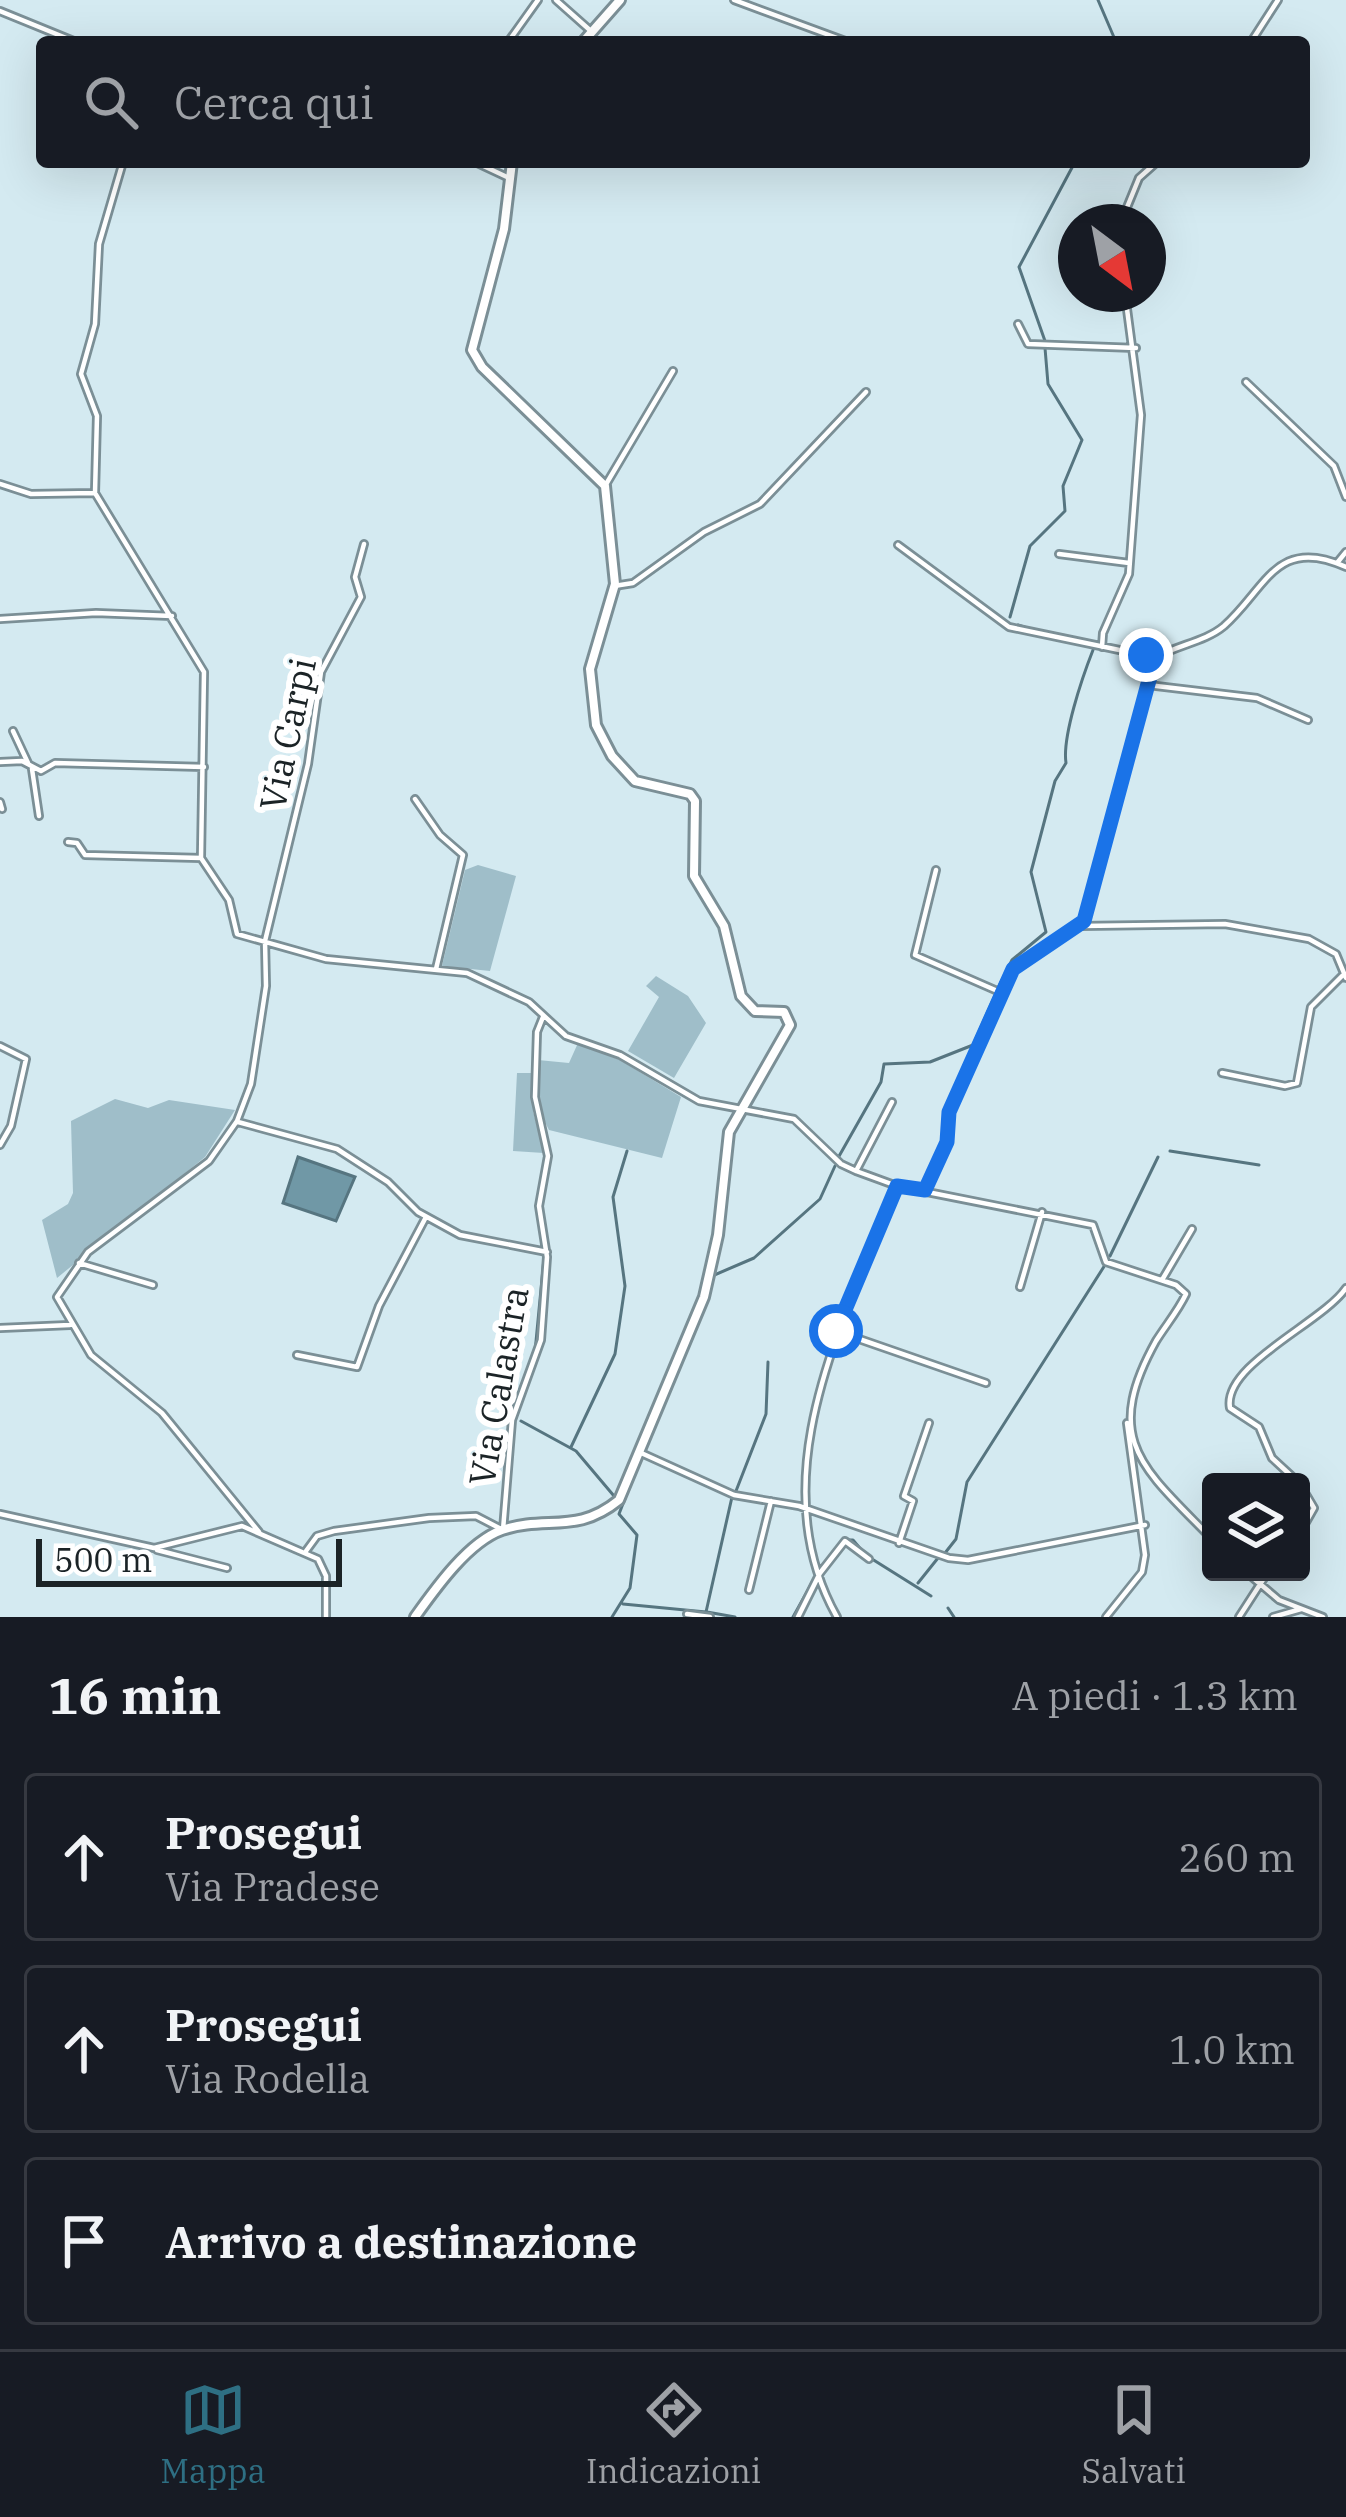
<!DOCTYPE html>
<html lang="it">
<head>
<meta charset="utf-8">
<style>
	:root { --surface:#171b24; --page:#242831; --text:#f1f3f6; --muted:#9ea1a6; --line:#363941; --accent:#2e6f83 }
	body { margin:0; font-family:"IBM Plex Serif",serif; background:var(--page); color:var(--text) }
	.controls { position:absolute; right:36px; bottom:36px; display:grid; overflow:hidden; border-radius:12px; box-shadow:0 12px 48px #0002 }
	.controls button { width:108px; height:108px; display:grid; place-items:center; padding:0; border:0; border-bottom:3px solid var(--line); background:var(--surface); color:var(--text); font:60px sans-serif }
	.compass { position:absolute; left:1058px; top:204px; width:108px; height:108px; border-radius:50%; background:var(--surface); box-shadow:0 12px 48px #0002; rotate:148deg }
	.scale { position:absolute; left:36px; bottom:30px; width:306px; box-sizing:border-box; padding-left:12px; border:6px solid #1b2326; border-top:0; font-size:33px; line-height:42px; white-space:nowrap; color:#1b2326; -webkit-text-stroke:9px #fff; paint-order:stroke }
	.stop { position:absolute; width:36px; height:36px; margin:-27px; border:9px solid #1a73e8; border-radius:50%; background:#fff }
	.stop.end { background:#1a73e8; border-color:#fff; box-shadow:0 3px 12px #0008 }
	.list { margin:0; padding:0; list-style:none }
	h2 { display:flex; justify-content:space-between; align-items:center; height:156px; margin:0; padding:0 48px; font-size:51px }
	h2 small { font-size:39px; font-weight:400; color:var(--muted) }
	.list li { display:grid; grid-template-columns:78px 1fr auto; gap:36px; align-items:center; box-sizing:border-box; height:168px; margin:0 24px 24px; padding:0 24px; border:3px solid var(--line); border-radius:12px }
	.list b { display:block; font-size:45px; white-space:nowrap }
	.list p { margin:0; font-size:39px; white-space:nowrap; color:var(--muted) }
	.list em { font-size:39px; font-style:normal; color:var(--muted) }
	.icon { flex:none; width:66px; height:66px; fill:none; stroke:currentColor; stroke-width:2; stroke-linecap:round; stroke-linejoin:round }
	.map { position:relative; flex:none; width:1346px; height:1617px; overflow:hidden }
	.search { position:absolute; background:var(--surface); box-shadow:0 12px 48px #0002; left:36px; right:36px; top:36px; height:132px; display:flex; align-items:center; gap:30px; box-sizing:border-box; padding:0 42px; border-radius:12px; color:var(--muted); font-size:45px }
	.sheet { height:732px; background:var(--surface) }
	nav { display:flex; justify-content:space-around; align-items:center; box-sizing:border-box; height:168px; border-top:3px solid var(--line); background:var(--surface); font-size:33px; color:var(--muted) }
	nav a { display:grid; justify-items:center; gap:6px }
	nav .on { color:var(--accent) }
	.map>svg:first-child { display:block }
</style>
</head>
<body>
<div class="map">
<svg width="1346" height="1617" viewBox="0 0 1346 1617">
	<rect width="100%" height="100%" fill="#d4eaf1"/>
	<path fill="#9fbec9" d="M478 865 516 876 490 971 442 966 465 870Z
		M656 976 688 996 706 1023 674 1078 628 1051 659 997 646 986Z
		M578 1043 620 1060 681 1097 662 1158 549 1130 541 1114 538 1060 569 1063Z
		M517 1073H533V1111L544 1153 513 1151Z
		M115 1099 148 1108 169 1100 235 1110 205 1157 57 1278 42 1220 68 1204 73 1193 71 1121Z"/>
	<path fill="#7098a6" stroke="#567580" stroke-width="3" d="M298 1157 355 1177 336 1221 283 1203Z"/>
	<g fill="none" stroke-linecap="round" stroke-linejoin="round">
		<path stroke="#567580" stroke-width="3" d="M1098 0 1116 42
			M1256 162 1260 165
			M1045 341 1019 267 1075 162
			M1010 617 1030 546 1065 511 1063 486 1082 440 1048 384 1045 348
			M1018 625 1033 630
			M1066 637 1090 642
			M998 988 1012 960 1046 932 1031 872 1055 781 1066 763C1062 737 1082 678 1093 650
			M1170 1151 1259 1165
			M838 1158 881 1082 884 1064 930 1062 973 1045 996 993
			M540 1188 541 1232
			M1110 1256 1158 1157
			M712 1276 754 1258 820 1199 835 1166
			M689 1344 696 1325
			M535 1352 544 1258
			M512 1411 519 1394
			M521 1421 576 1451 614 1496
			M571 1447 615 1354 625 1286 613 1197 627 1151
			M736 1491 766 1414 768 1362
			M945 1553 956 1539 967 1482 1105 1265
			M872 1559 931 1596
			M818 1572 844 1540H853L864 1553
			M918 1583 938 1558
			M623 1604 706 1612 732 1497
			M948 1608 954 1617
			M707 1612 735 1617
			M612 1617 630 1588 637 1535 619 1514 641 1457
			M793 1617 813 1581"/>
		<defs>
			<path id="minor" d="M556 0 592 32
				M734 0 848 42
				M0 11 76 42
				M508 42 538 0
				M1251 42 1278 0
				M123 162 99 244 95 324 81 374 97 416 95 493 204 672 201 858 229 900 237 934 326 959 467 973 529 1002 566 1036 620 1055 699 1101 794 1119 841 1164 856 1171 897 1186 1093 1225 1106 1262 1176 1285 1186 1294C1178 1311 1166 1325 1156 1341 1101 1440 1143 1468 1211 1538
				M475 162 507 177
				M1121 222 1139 178 1157 162
				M1018 324 1028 344 1136 348
				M1246 382 1334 466 1346 497
				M0 484 31 494 95 493
				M605 486 673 371
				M898 545 1009 627 1153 657
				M1059 554 1129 563
				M1337 563 1346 552
				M614 586 633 583 704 532 760 504 866 392
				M0 619 96 613 172 616
				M1102 647 1103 633 1129 574 1141 415 1125 294
				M1148 685 1257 698 1308 720
				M13 731 28 763
				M0 762 22 761 41 771 55 763 204 767
				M32 769 39 816
				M415 799 440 835 463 855 436 969
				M0 802 2 809
				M68 842 77 843 85 855 201 858
				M936 870 915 955 1002 993
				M1081 926 1225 924 1309 939 1336 954 1346 978
				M0 1046 26 1059 11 1126 0 1145
				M1222 1073 1285 1086 1297 1083 1311 1007 1342 976
				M238 1122 337 1149 388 1182 418 1212 460 1235 547 1252
				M856 1171 892 1102
				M925 1190 944 1151 949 1112 1013 969 1084 921 1155 658C1176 645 1205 642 1224 626 1266 589 1276 535 1346 567
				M79 1263 153 1285
				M1162 1280 1192 1229
				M1020 1287 1042 1212
				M0 1328 70 1325
				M836 1331 986 1383
				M297 1355 357 1367 379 1306 426 1217
				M639 1452 734 1495 799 1506 949 1558 968 1560 1145 1525
				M1298 1482 1272 1458 1259 1427 1230 1408C1222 1365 1322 1323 1346 1288
				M1301 1486 1314 1508 1301 1531
				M0 1514 154 1548 242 1526 318 1559 326 1576V1617
				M259 1532 162 1413 91 1355 57 1297 88 1252 209 1161 237 1121 251 1084 266 986 265 941 308 764 321 672 361 597 355 577 364 544
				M899 1543 913 1501 904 1496 929 1423
				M157 1550 227 1568
				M306 1551 317 1536 334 1531 429 1518 476 1516 503 1530 512 1420 541 1340 547 1257 539 1206 548 1156 535 1097 537 1032 543 1017
				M1246 1572 1279 1600 1323 1617
				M749 1590 771 1501
				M687 1614 710 1617
				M798 1617 820 1573 845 1541 869 1559
				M837 1617C758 1477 845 1319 897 1186
				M1106 1617 1142 1572 1145 1555 1127 1423
				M1239 1617 1268 1572
				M1273 1617 1301 1609"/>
			<path id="tertiary" d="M583 42 620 0
				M415 1617C435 1589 468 1542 502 1530 547 1515 576 1535 619 1500L704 1297 718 1235 729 1132 790 1025 784 1012 755 1011 741 996 724 926 694 876 695 801 690 794 635 781 612 756 596 725 590 669 615 584 605 486 482 367 472 350 504 229 512 162"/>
		</defs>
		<use href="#minor" stroke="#7b8f96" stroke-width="10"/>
		<use href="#tertiary" stroke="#7b8f96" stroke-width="14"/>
		<use href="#minor" stroke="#fff" stroke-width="4.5"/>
		<use href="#tertiary" stroke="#fff" stroke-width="8"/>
	</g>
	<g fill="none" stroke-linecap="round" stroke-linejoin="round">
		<path stroke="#1a73e8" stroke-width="15" d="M836 1331 897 1186 925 1190 947 1142 949 1112 1013 969 1084 921 1155 658 1146 655"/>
	</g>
	<g text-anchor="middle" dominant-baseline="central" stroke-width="12" stroke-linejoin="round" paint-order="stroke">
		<g font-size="36" fill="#1b2326" stroke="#fff">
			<text transform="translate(287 734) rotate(-78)">Via Carpi</text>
			<text transform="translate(498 1386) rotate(-80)">Via Calastra</text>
		</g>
	</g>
</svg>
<div class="controls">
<button><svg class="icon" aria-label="layers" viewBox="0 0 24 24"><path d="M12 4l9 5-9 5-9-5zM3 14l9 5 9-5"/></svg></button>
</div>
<svg class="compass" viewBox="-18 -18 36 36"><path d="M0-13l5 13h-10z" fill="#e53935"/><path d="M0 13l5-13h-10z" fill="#9ea1a6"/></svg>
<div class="scale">500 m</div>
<div class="stop" style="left:836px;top:1331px"></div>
<div class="stop end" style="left:1146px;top:655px"></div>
<div class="search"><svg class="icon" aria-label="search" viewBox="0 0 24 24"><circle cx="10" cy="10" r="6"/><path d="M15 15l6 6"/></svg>Cerca qui</div>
</div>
<section class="sheet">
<h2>16 min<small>A piedi · 1.3 km</small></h2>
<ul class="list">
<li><svg class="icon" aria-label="ahead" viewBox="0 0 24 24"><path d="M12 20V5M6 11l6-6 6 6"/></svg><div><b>Prosegui</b><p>Via Pradese</p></div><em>260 m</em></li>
<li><svg class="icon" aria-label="ahead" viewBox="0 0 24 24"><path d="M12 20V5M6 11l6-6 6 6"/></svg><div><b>Prosegui</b><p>Via Rodella</p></div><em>1.0 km</em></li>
<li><svg class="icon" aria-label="arrive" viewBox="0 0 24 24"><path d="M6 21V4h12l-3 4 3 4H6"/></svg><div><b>Arrivo a destinazione</b></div></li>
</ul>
</section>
<nav>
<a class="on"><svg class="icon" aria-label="map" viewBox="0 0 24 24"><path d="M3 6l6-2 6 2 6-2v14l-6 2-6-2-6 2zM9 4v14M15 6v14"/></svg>Mappa</a>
<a><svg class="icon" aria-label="directions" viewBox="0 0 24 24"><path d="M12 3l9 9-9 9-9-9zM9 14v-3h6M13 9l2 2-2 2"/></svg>Indicazioni</a>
<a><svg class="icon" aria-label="saved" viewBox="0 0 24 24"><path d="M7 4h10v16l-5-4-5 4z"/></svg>Salvati</a>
</nav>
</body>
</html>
